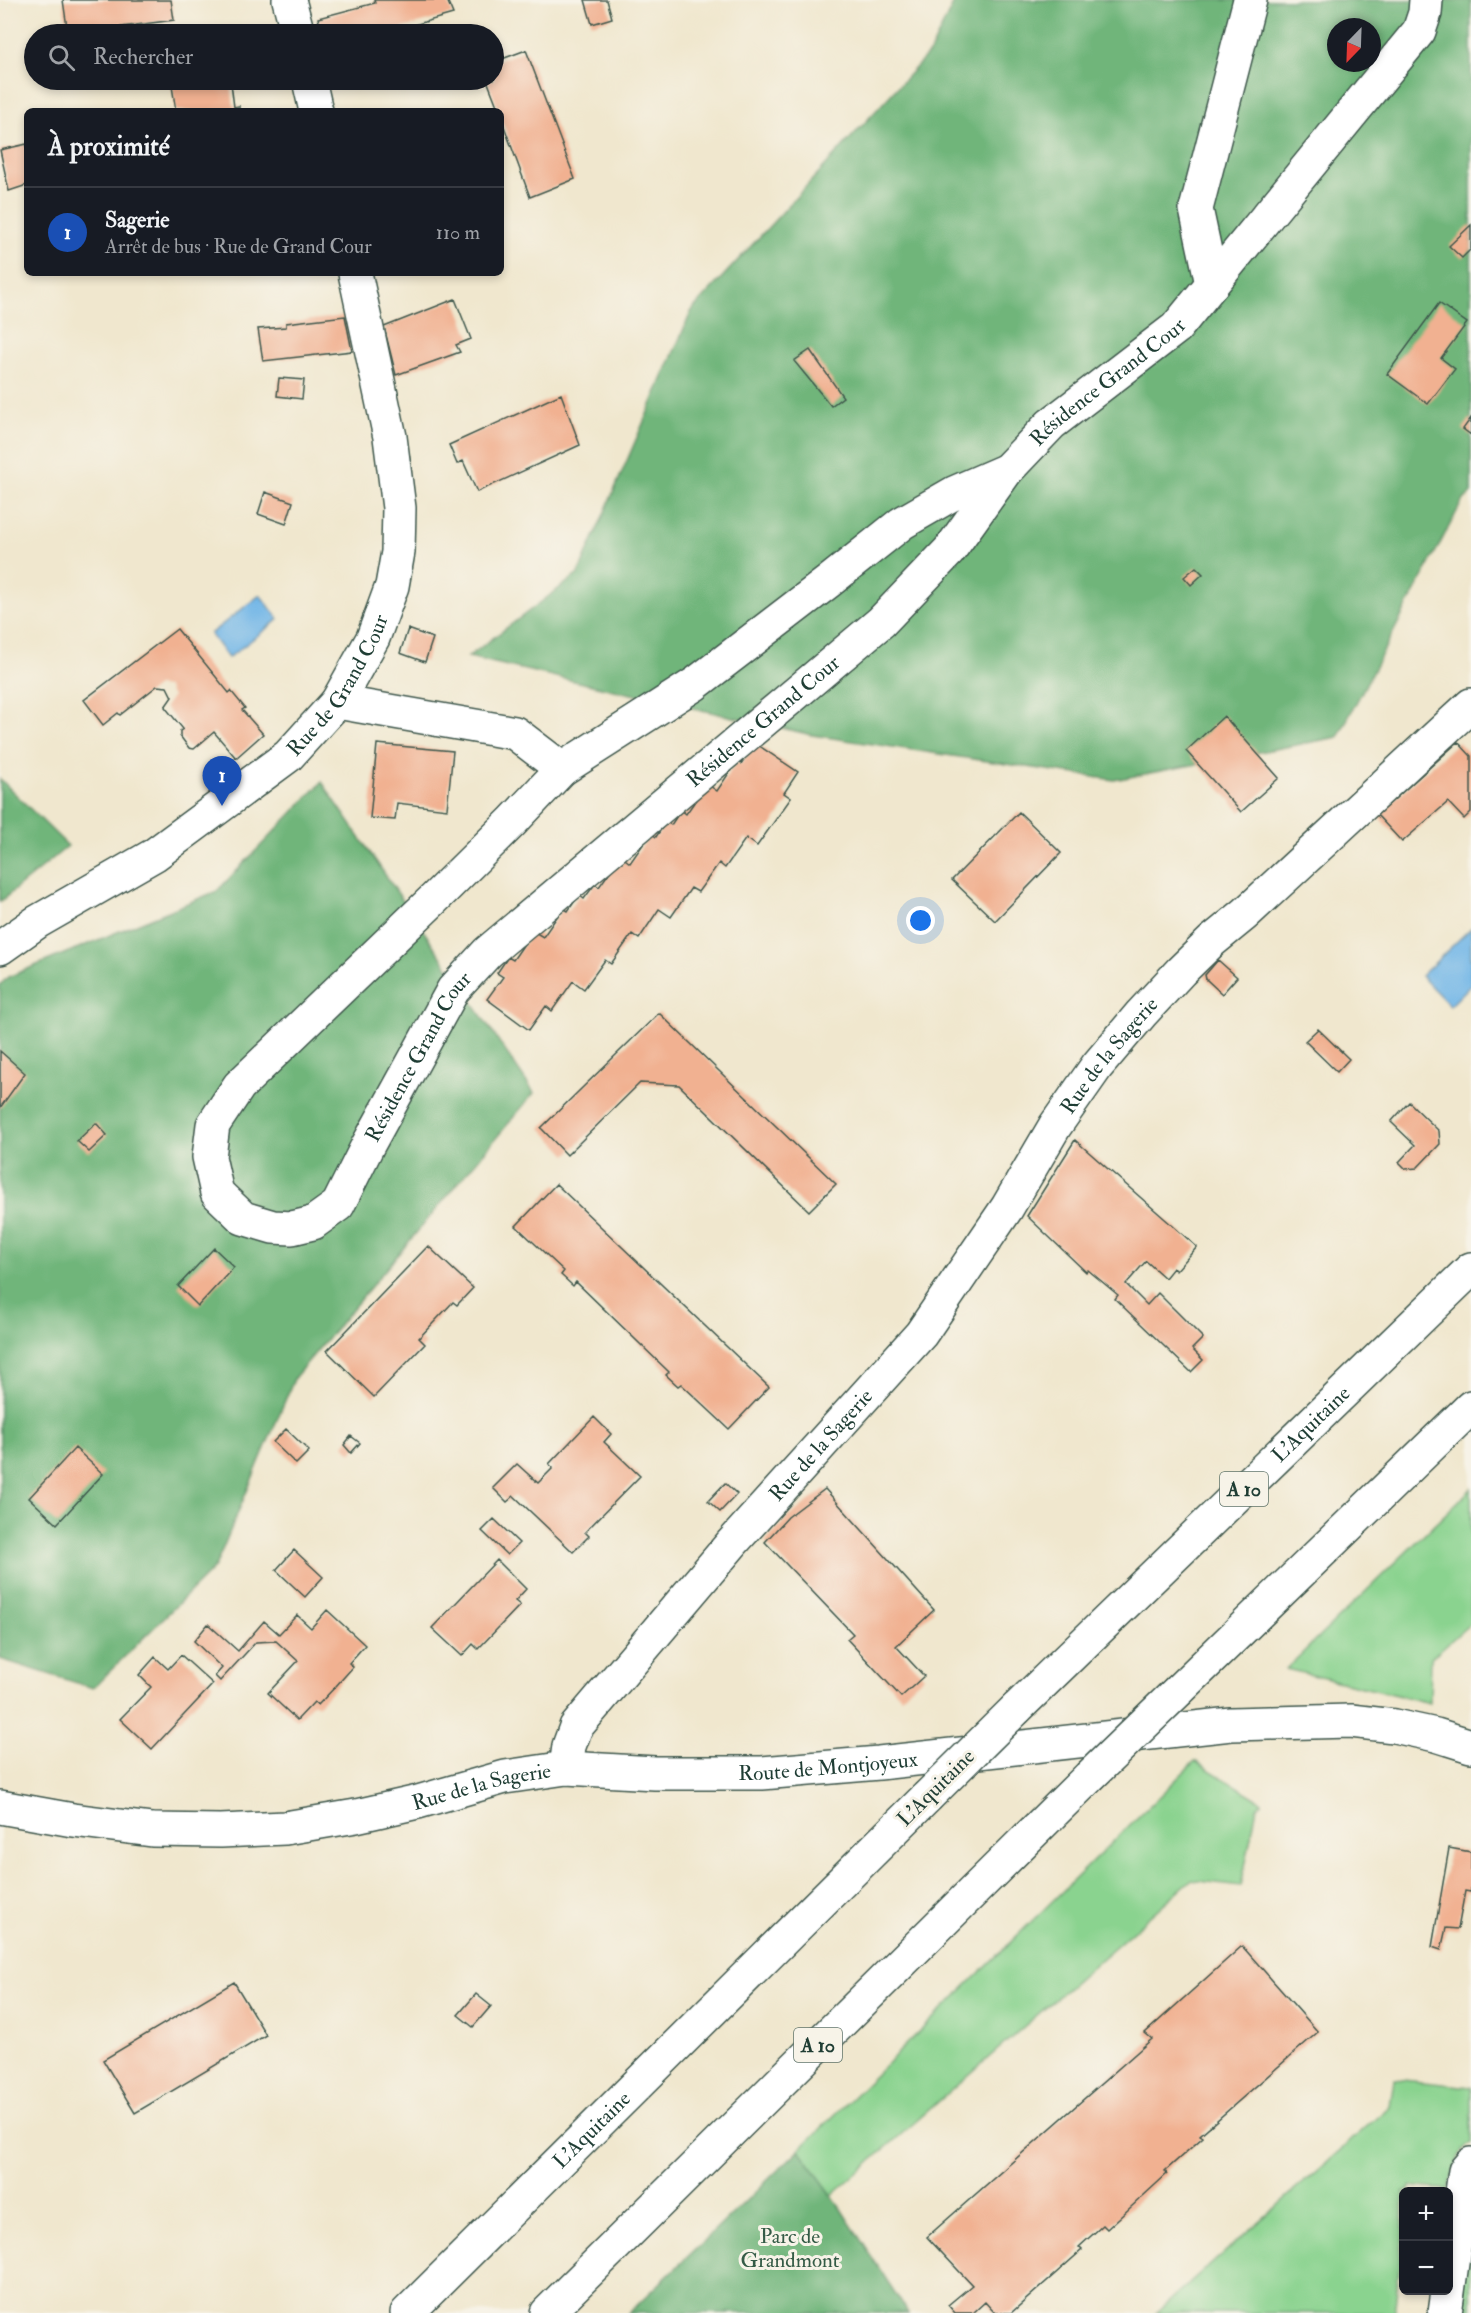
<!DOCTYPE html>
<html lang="fr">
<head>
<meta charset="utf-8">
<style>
	:root { --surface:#171b24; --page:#242831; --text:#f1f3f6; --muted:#9ea1a6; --line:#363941; --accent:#7c3aed }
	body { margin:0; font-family:"IM FELL Double Pica",serif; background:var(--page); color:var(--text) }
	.controls { position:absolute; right:18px; bottom:18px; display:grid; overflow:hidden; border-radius:9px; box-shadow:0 3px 9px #0003 }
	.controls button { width:54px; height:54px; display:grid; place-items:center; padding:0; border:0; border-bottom:2px solid var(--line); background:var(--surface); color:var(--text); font:30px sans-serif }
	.compass { position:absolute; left:1327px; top:18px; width:54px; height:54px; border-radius:50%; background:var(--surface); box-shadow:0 3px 9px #0003; rotate:203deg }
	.you { position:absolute; left:921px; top:921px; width:21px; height:21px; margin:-15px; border:4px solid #fff; border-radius:50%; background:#1a73e8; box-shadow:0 0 0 9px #1a73e833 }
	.badge { display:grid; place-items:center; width:39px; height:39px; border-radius:50%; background:var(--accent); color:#fff; font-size:20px; font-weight:700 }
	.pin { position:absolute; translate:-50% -50px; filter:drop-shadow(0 2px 3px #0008) }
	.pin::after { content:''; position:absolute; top:32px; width:21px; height:18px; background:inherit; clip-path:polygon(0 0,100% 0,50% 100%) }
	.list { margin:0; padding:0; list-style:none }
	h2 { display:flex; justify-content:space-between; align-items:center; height:78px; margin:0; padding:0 24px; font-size:26px }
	h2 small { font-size:20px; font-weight:400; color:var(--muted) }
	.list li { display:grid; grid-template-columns:39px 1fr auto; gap:18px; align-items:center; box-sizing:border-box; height:90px; padding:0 24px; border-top:2px solid var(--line) }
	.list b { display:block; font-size:22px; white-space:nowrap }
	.list p { margin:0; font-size:20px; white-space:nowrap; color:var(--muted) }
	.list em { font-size:20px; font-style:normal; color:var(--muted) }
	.icon { flex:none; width:33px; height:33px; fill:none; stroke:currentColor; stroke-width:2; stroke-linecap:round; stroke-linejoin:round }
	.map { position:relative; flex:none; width:1471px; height:2313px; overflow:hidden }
	.search { position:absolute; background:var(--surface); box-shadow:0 3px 9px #0003; left:24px; top:24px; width:480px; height:66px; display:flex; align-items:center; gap:15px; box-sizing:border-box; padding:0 21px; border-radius:33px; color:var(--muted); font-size:22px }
	.panel { position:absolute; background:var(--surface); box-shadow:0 3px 9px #0003; left:24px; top:108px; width:480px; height:168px; border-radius:9px }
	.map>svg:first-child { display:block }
</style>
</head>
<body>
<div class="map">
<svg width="1471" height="2313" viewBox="0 0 1471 2313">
	<rect width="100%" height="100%" fill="#f7f3e8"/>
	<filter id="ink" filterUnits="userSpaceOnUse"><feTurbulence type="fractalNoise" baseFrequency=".0167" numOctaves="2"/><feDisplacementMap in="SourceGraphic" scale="12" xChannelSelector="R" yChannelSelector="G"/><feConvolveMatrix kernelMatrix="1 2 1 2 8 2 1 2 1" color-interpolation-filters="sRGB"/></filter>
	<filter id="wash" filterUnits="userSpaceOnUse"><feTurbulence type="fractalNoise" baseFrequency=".008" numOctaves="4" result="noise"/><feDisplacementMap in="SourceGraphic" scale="24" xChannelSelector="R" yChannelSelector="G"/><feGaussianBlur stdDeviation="1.35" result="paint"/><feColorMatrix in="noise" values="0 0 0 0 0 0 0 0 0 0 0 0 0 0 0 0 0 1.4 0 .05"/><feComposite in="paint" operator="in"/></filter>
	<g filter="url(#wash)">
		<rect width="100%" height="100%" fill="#f0e7ce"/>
		<path fill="#8ad38f" stroke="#548862" stroke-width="1.5" d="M1471 1489V1623L1431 1658 1430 1703 1286 1669Z
			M1195 1761 1262 1802 1257 1807 1241 1886 1191 1880 832 2195 799 2150Z
			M1394 2079 1471 2087V2143C1456 2154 1453 2174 1448 2190L1410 2186 1409 2191 1404 2192 1403 2239 1394 2313H1156L1390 2106Z
			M1471 2212V2313H1458Z"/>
		<path fill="#6fb57a" stroke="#477957" stroke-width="1.5" fill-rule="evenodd" d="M955 0H1471V493L1462 502 1338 737 1114 780 812 735 468 657 578 574 692 310 930 52ZM1336 27H1372V63H1336Z
			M0 779 68 846 0 902Z
			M322 782 534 1093 295 1377 215 1567 93 1688 0 1659V985L8 977 217 891Z
			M799 2150 832 2195 908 2313H629Z"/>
		<path fill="#70b5e7" stroke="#48798e" stroke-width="1.5" d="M260 595 279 619 228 658 210 634Z
			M1471 928V985L1450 1006 1421 976Z"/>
		<g id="blocks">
			<path fill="#f1b191" d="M63 0H171L174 20 68 34Z
				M374 0H447L453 14 382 34H322L318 18 375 3Z
				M585 0H607L612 18 592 24Z
				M526 50 575 179 530 197 501 118V111H499L487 80H494V62Z
				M171 80H235V83H231L234 107 239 106V111H176Z
				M27 144V185L9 191 0 150Z
				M1471 225V249L1462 258 1449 246Z
				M455 299 471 339 456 345 460 352 396 375 384 327Z
				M1439 303 1467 323 1441 358 1455 369 1428 404 1387 374Z
				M345 316 352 351 263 361 258 329 286 327V323Z
				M810 350 843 397 831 406 794 361Z
				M279 378 304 380 302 399 277 396Z
				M561 394 580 445 477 492 463 461 457 464 449 445Z
				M1471 418V435L1463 429Z
				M265 492 293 502 286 524 258 514Z
				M1196 567 1203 574 1191 585 1184 577Z
				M177 629 229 693 231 691 245 708 242 710 263 734 236 758 214 732 194 749 189 748 180 736V731L183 729 165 707 172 697 167 687 157 686 120 715 118 713 103 725 84 700Z
				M408 629 433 638 425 662 400 653Z
				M1224 716 1279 778 1241 812 1186 751Z
				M1458 742 1471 756V812L1464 819 1448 802 1402 842 1377 815Z
				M755 743 798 772 784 793 791 798 757 846 746 838 725 868 719 863 698 892 691 888 671 917 659 909 639 939 632 934 611 964 605 960 584 989 573 981 552 1011 546 1006 529 1030 487 999 503 977 497 973 508 957 513 960 533 931 543 937 563 908 568 911 579 895 584 899 595 884 599 887 621 856 630 863 651 833 656 837 666 822 671 825 681 810 686 814 707 784 717 791 737 761 741 764Z
				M377 744 453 751 447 809 397 803 395 820 370 818Z
				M1019 812 1061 853 995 921 952 880Z
				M1218 960 1237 977 1222 994 1206 979 1205 975Z
				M659 1013 836 1184 809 1211 679 1085 640 1083 567 1155 541 1128Z
				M1318 1029 1349 1059 1337 1072 1305 1041Z
				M0 1051 25 1073 0 1108Z
				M1409 1102 1439 1131 1440 1144 1417 1168 1406 1169 1399 1162 1415 1145 1391 1122Z
				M96 1123 107 1135 89 1152 77 1141Z
				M1075 1140 1197 1247 1176 1271 1173 1268 1165 1278 1146 1261 1126 1284 1147 1305 1158 1293 1203 1338 1192 1349 1203 1360 1191 1372 1115 1299 1118 1295 1088 1270 1086 1272 1027 1216Z
				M556 1184 769 1387 729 1429 681 1384 678 1386 666 1375 669 1372 576 1282 573 1286 561 1275 564 1271 516 1226Z
				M428 1246 473 1288 457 1305 453 1302 419 1338 425 1344 374 1397 327 1351Z
				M214 1248 234 1267 198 1306 178 1286Z
				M594 1417 611 1434 604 1442 640 1476 585 1532 589 1536 573 1552 514 1496 507 1502 493 1488 517 1464 538 1483 553 1468 549 1464Z
				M286 1429 309 1451 296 1464 273 1442Z
				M351 1436 360 1443 351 1453 344 1445Z
				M75 1448 103 1474 57 1524 29 1498Z
				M725 1483 737 1494 720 1512 708 1501Z
				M825 1489 934 1610 896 1646 924 1676 901 1697 847 1639 853 1634 765 1542 788 1517Z
				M494 1519 519 1543 507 1555 482 1531Z
				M294 1550 323 1577 305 1597 276 1570Z
				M497 1560 526 1589 515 1601 520 1605 478 1649 473 1644 462 1656 432 1628Z
				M327 1610 365 1645 349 1663 353 1667 336 1686 318 1705 314 1702 297 1720 268 1693 298 1661 276 1641 256 1642 220 1681 215 1676 222 1668 194 1641 208 1624 238 1651 264 1621 279 1634 297 1615 311 1628Z
				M181 1655 213 1684 152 1749 120 1719 151 1687 139 1675 155 1657 168 1669Z
				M1449 1848 1471 1852V1892L1465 1891 1458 1929 1446 1928 1441 1950 1432 1947Z
				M1242 1946 1318 2032 1200 2135 1203 2137 1165 2171 1167 2174 1107 2229 1103 2225 1079 2247 1082 2250 1011 2313H995L985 2302 973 2313H955L948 2305 972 2285 927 2237 1152 2039 1145 2033Z
				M234 1982 266 2035 135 2113 103 2060Z
				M476 1994 491 2006 473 2027 458 2015Z"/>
		</g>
	</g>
	<g filter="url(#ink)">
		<use href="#blocks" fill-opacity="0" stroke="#3e564b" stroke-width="1.5"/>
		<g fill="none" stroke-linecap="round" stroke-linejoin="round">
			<defs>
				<g id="minor">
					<path d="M289 0 298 34"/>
					<path d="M309 80 316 111"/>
					<path d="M1212 284 1196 209 1250 0"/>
					<path id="s1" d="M337 702 515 733 562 769 512 822 435 898 239 1086 213 1125 209 1157 217 1193 243 1218 273 1227 292 1228 313 1223 338 1205 368 1145 453 990 488 952 881 622 949 551 1007 470 1051 424 1176 328 1419 31 1425 13 1426 0"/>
					<path d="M562 769 695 684 828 582 902 523 954 493 1007 470"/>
					<path id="s2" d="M0 948 37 922 154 855 288 756 337 702 373 638 392 586 398 552 399 508 390 437 355 273"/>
					<path d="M1445 2313 1465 2171 1471 2164"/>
				</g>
				<g id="tertiary">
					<path id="s3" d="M566 1768 569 1746 576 1727 733 1542 921 1334 1007 1208 1055 1126 1097 1066 1141 1014 1181 971 1212 941 1245 914 1471 705"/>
					<path id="s4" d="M0 1807 73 1820 152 1830 221 1831 285 1828 356 1816 418 1802 505 1777 566 1768 655 1773H762L879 1763 1231 1724 1351 1721 1394 1726 1436 1735 1471 1746"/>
				</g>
				<g id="motorway">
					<path d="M1179 1690 1471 1407"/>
					<path id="s5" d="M1016 1709 1471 1269"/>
					<path id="s6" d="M407 2313 927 1797"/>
					<path d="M547 2313 1089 1777"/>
				</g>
			</defs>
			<use href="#minor" stroke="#3e564b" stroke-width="36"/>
			<use href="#tertiary" stroke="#3e564b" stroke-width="36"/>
			<use href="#motorway" stroke="#3e564b" stroke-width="36"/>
			<use href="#minor" stroke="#fff" stroke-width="33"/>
			<use href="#tertiary" stroke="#fff" stroke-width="33"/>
			<use href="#motorway" stroke="#fff" stroke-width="33"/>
			<defs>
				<path id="motorway-bridge" d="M1089 1777 1179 1690
					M927 1797 1016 1709"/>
			</defs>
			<use href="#motorway-bridge" stroke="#3e564b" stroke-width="36" stroke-linecap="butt"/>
			<use href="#motorway-bridge" stroke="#fff" stroke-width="33"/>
		</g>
	</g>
	<g text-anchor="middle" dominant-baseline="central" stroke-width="6" stroke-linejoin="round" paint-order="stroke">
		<g fill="#f7f3e8" stroke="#60746a" stroke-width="1.5">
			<rect x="1220" y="1472" width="48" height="34" rx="4.5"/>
			<rect x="794" y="2028" width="48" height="34" rx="4.5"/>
		</g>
		<g font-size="20" font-weight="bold" fill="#1f3d34">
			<text x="1244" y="1489">A 10</text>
			<text x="818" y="2045">A 10</text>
		</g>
		<g font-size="21" fill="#1f3d34" stroke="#f7f3e8">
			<text stroke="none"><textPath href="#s1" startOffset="2088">Résidence Grand Cour</textPath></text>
			<text stroke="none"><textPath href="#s2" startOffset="434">Rue de Grand Cour</textPath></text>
			<text stroke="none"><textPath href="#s1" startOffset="1602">Résidence Grand Cour</textPath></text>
			<text stroke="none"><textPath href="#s3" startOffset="902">Rue de la Sagerie</textPath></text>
			<text stroke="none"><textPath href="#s1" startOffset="1116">Résidence Grand Cour</textPath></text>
			<text stroke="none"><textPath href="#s5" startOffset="410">L'Aquitaine</textPath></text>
			<text stroke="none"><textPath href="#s3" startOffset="416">Rue de la Sagerie</textPath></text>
			<text stroke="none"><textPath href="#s4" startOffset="837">Route de Montjoyeux</textPath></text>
			<text stroke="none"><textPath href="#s4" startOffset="488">Rue de la Sagerie</textPath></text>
			<text transform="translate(936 1788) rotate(-45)">L'Aquitaine</text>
			<text stroke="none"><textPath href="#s6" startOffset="260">L'Aquitaine</textPath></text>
		</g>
		<g font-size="21" fill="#345b46" stroke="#f7f3e8">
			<text x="790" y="2236">Parc de<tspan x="790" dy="24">Grandmont</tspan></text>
		</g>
	</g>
</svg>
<div class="controls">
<button>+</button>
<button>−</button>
</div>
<svg class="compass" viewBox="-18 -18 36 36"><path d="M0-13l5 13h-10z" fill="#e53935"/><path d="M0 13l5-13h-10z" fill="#9ea1a6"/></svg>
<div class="you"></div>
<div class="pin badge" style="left:222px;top:806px;background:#1a4fb4">1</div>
<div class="search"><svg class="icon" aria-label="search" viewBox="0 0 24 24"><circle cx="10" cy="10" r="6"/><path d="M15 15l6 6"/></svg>Rechercher</div>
<section class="panel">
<h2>À proximité<small></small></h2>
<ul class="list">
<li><span class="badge" style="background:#1a4fb4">1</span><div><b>Sagerie</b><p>Arrêt de bus · Rue de Grand Cour</p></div><em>110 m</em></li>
</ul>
</section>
</div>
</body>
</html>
